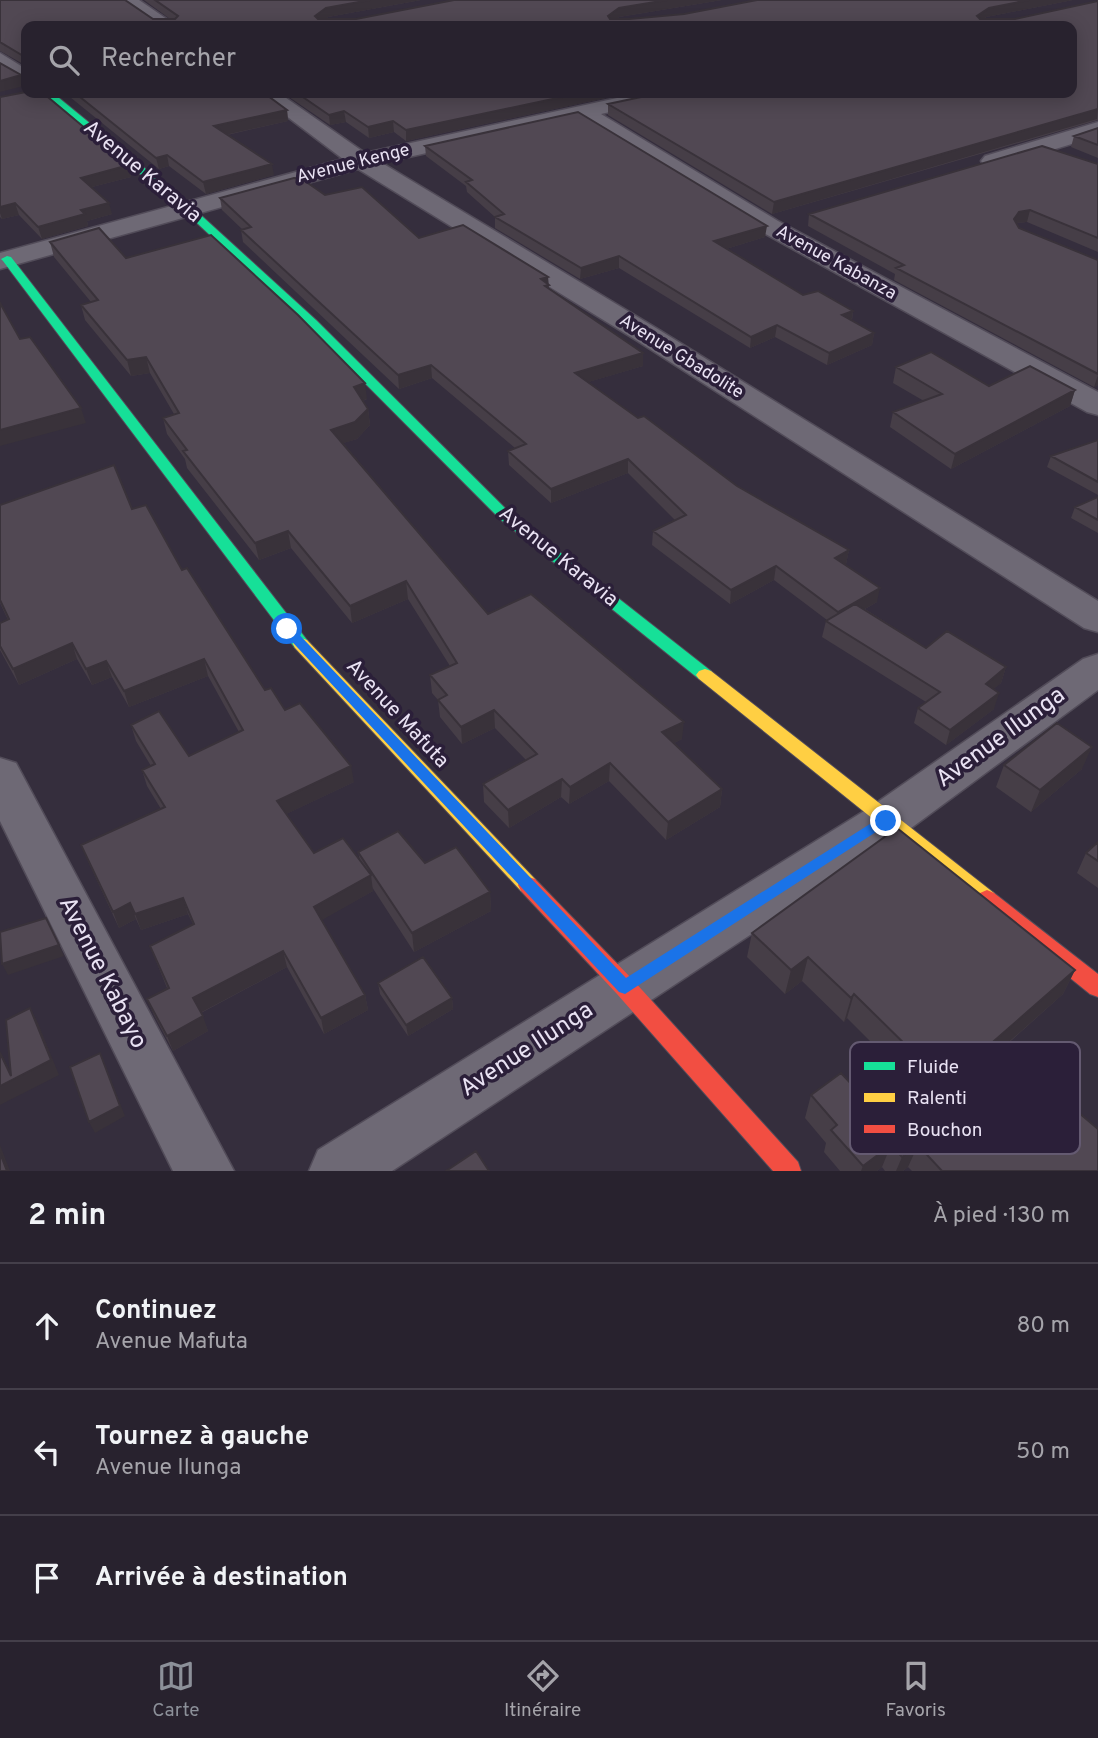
<!DOCTYPE html>
<html lang="fr">
<head>
<meta charset="utf-8">
<style>
	:root { --surface:#28222e; --page:#342f3a; --text:#f1f3f6; --muted:#a5a4aa; --line:#443f4a; --accent:#8c9099 }
	body { margin:0; font-family:Overpass,sans-serif; background:var(--page); color:var(--text) }
	.stop { position:absolute; width:21px; height:21px; margin:-16px; border:5px solid #1a73e8; border-radius:50%; background:#fff }
	.stop.end { background:#1a73e8; border-color:#fff; box-shadow:0 2px 7px #0008 }
	.list { margin:0; padding:0; list-style:none }
	h2 { display:flex; justify-content:space-between; align-items:center; height:91px; margin:0; padding:0 28px; font-size:30px }
	h2 small { font-size:23px; font-weight:400; color:var(--muted) }
	.list li { display:grid; grid-template-columns:46px 1fr auto; gap:21px; align-items:center; box-sizing:border-box; height:126px; padding:0 28px; border-top:2px solid var(--line) }
	.list b { display:block; font-size:26px; white-space:nowrap }
	.list p { margin:0; font-size:23px; white-space:nowrap; color:var(--muted) }
	.list em { font-size:23px; font-style:normal; color:var(--muted) }
	.icon { flex:none; width:38px; height:38px; fill:none; stroke:currentColor; stroke-width:2; stroke-linecap:round; stroke-linejoin:round }
	.map { position:relative; flex:none; width:1098px; height:1171px; overflow:hidden }
	.search { position:absolute; background:var(--surface); box-shadow:0 4px 18px #0003; left:21px; right:21px; top:21px; height:77px; display:flex; align-items:center; gap:18px; box-sizing:border-box; padding:0 24px; border-radius:14px; color:var(--muted); font-size:26px }
	.sheet { height:469px; background:var(--surface) }
	nav { display:flex; justify-content:space-around; align-items:center; box-sizing:border-box; height:98px; border-top:2px solid var(--line); background:var(--surface); font-size:19px; color:var(--muted) }
	nav a { display:grid; justify-items:center; gap:4px }
	nav .on { color:var(--accent) }
	.map>svg:first-child { display:block }
</style>
</head>
<body>
<div class="map">
<svg width="1098" height="1171" viewBox="0 0 1098 1171">
	<rect width="100%" height="100%" fill="#352e3d"/>
	<g fill="none" stroke-linecap="round" stroke-linejoin="round">
		<defs>
			<path id="street" d="M118 0H139L177 26H156Z
				M0 53 26 69V84L0 68Z
				M256 93H279L365 153 640 93H678L675 97 601 114 778 221 1098 392V415L1087 412 760 231 578 119 382 163 656 328 1098 601V632L1084 628 636 340 358 169 0 269V253L343 159Z
				M1098 122V136L993 168 985 166 981 161 985 156Z
				M1098 654V690L903 834 392 1171H309L318 1150 869 808 1083 659Z
				M0 758 16 763 234 1171H173L0 821Z"/>
			<path id="fast" d="M44 93H53L192 207 316 320 511 514 711 671 714 675 711 679H699L501 520 308 326 184 211Z
				M7 256 11 257 307 640 309 644 307 648H295L3 261 1 259Z"/>
			<path id="slow" d="M301 638 307 640 535 879 538 885 535 891 528 893 521 891 295 648 293 644 295 640Z
				M705 669 711 671 994 893 997 899 994 905 987 908 980 905 699 679 696 675 699 671Z"/>
			<path id="jam" d="M528 877 535 879 633 980 798 1162 801 1171H773L617 994 521 891 518 885 521 879Z
				M987 890 994 893 1098 974V997L1090 994 980 905 977 899 980 893Z"/>
		</defs>
		<use href="#street" stroke="#524c59" stroke-width="3"/>
		<use href="#fast" stroke="#524c59" stroke-width="2"/>
		<use href="#slow" stroke="#524c59" stroke-width="2"/>
		<use href="#jam" stroke="#524c59" stroke-width="2"/>
		<use href="#street" fill="#6e6975" fill-rule="evenodd"/>
		<use href="#fast" fill="#16e098" fill-rule="evenodd"/>
		<use href="#slow" fill="#ffcf43" fill-rule="evenodd"/>
		<use href="#jam" fill="#f24e42" fill-rule="evenodd"/>
	</g>
	<path fill="#463e47" d="M0 0 153 19H170L144 0H421L328 17 325 19H356L454 0H722L619 17 616 19H629L684 14 757 0H1073L986 17 984 19H1015L1098 1V120L772 214 608 115V104L1072 93 26 26V82L25 65 0 51Z
		M65 93H264L287 110 288 121 227 135 274 175 206 194 169 166 159 169Z
		M283 93H629L406 141 394 132 369 138 346 122 330 125Z
		M0 97 129 165 131 177 92 187 112 214 87 221 88 226 42 239 19 215 2 219 0 217Z
		M1098 128V158L1071 147 1074 136Z
		M425 146 765 237 726 249 803 295 853 311 852 320 874 333 872 345 827 365 775 337 750 348 619 268 580 279 495 228V217L467 192 466 186 426 156Z
		M1098 164V252L1027 222 1016 223 1019 228 1098 260V385L1094 387 894 280 895 274 808 226 809 214Z
		M325 195 419 238 548 277 549 288 643 353V366L588 382 638 418 737 486 849 550 846 564 845 565 877 602 865 609 926 648 1006 667 1001 683 993 689 994 709 946 745 914 723 918 708 926 702 822 637 826 621 827 620 774 580 730 604 652 545 653 531 675 520 628 473 551 503 509 465 508 451 515 448 432 378 399 389 243 242 241 230 242 229 222 210 220 198Z
		M50 242 126 258 367 399 363 401 368 409 370 425 357 439 343 443 488 614 682 739 674 743 722 789 720 807 666 840 609 781 569 804 561 797 509 828 484 802 483 784 526 760 495 728 462 744 440 717 438 700 432 693 430 675 450 666 408 599 352 623 291 548 259 560 187 468 185 459 167 434 163 418 174 414 150 373 131 376 85 320 81 305 91 302 54 257Z
		M896 367 989 386 1075 390 1070 406 951 469 890 427 893 412 924 401 893 383Z
		M1098 440V495L1047 467 1051 456Z
		M1098 497V533L1071 518 1075 507Z
		M0 505 132 509 182 570 265 690 354 782 286 814 314 853 360 861 358 852 425 863 490 892 491 911 414 952 372 887 373 891 321 920 365 995 368 1010 324 1034 287 967 201 1013 208 1031 173 1051 154 1015 147 999 167 988 150 946 193 924 188 914 141 930 136 919 119 928 88 861 81 845 161 809 147 786 142 770 151 766 136 741 131 725 189 756 239 732 208 676 129 707 112 677 92 685 77 659 19 685 0 650V623L8 620 0 603Z
		M1004 765 1082 769 1031 812 996 787Z
		M1098 842V888L1077 873 1086 853Z
		M752 933 1075 970 1063 994 1003 1048 1098 1171H912L908 1167 903 1171H885L882 1167 877 1171H840L824 1152 826 1143 805 1118 811 1095 868 1102 904 1075 847 1018 844 1022 802 981 785 994 747 957Z
		M378 983 452 998 453 1009 408 1036 380 994Z"/>
	<path fill="#39323a" d="M370 0H421L328 17 316 26 315 16 326 8Z
		M667 0H722L619 17 607 26 608 16 619 8Z
		M1029 0H1073L986 17 975 26 977 16 989 8Z
		M21 75 24 86 0 92V81Z
		M581 93H629L406 141V130Z
		M1098 109 1097 119 772 214 774 202Z
		M287 110 288 121 216 137 214 126Z
		M344 111 346 122 330 125 329 115Z
		M393 121 394 132 369 138 368 127Z
		M167 155 169 166 159 169 156 158Z
		M272 164 274 175 206 194 203 182Z
		M129 165 131 177 84 189 81 178Z
		M15 203 19 215 2 219 0 213V207Z
		M109 203 112 214 87 221 88 226 42 239 38 227 81 210Z
		M1030 210 1027 222 1016 223 1014 219 1019 212Z
		M767 226 765 237 713 253 714 241Z
		M619 256V268L580 279 581 268Z
		M548 277 549 297 541 279Z
		M853 311 851 323 842 315Z
		M777 325 775 337 750 348 751 337Z
		M874 333 872 345 827 365 829 353Z
		M643 353V366L575 386V373Z
		M146 357 150 373 131 376 127 360Z
		M431 365 432 378 399 389 398 375Z
		M1098 375V385L1094 387Z
		M365 383 367 399 356 403 354 387Z
		M1075 390 1070 406 951 469 955 454Z
		M81 408 86 423 0 446V430Z
		M368 409 370 425 357 439 334 446 331 430Z
		M628 459V473L551 503V489Z
		M288 531 291 548 259 560 255 543Z
		M849 550 846 564 833 573 835 558Z
		M776 566 774 580 730 604 731 590Z
		M406 581 408 599 352 623 350 606Z
		M880 588 877 602 835 626 838 612Z
		M72 643 77 659 19 685 13 669Z
		M204 659 208 676 129 707 124 691Z
		M106 661 112 677 92 685 86 669Z
		M1006 667 1001 683 981 700 986 684Z
		M999 693 994 709 946 745 950 730Z
		M494 710 495 728 462 744 461 727Z
		M684 722 682 739 661 750 662 732Z
		M1092 747 1082 769 1031 812 1040 790Z
		M610 763 609 781 569 804 570 787Z
		M351 766 354 782 280 817 277 801Z
		M562 779 561 797 509 828 508 810Z
		M722 789 720 807 666 840 668 822Z
		M371 875 373 891 317 923 314 907Z
		M490 892 491 911 414 952 412 933Z
		M183 898 188 914 141 930 135 914Z
		M130 903 136 919 119 928 113 912Z
		M59 945 64 956 8 975 2 964Z
		M283 951 287 967 198 1014 193 998Z
		M808 957 802 981 785 994 791 970Z
		M1075 970 1063 994 984 1064 994 1041Z
		M854 994 847 1018 844 1022 851 998Z
		M365 995 368 1010 324 1034 321 1018Z
		M452 998 453 1009 408 1036 406 1025Z
		M30 1008 38 1023 59 1075 0 1105V1051L14 1079Z
		M203 1016 208 1031 173 1051 167 1036Z
		M100 1053 125 1116 95 1133 89 1122Z
		M0 1145 10 1171H7L0 1153Z
		M891 1145 882 1167 877 1171H861L863 1166Z
		M918 1145 908 1167 903 1171H896L902 1157Z"/>
	<path fill="#514853" stroke="#39323a" stroke-width="2" d="M0 0H125L153 19H175L178 16 155 0H370L326 8 315 16 318 19H356L454 0H667L619 8 608 16 610 19H629L684 14 757 0H1029L989 8 977 16 980 19H1015L1098 1V109L774 202 608 104 660 93H1072V26H26V80L25 57 0 42Z
		M0 63 21 75 0 81Z
		M26 92V93H43L129 165 81 178 109 203 81 210 85 214 38 227 15 203 0 207V97Z
		M75 93H264L287 110 214 126 272 164 203 182 167 155 156 158Z
		M297 93H581L406 130 393 121 368 127 344 111 329 115Z
		M578 112 767 226 714 241 803 295 818 291 853 311 842 315 874 333 829 353 777 325 751 337 619 256 581 268 495 217 504 214 466 182 472 180 425 146Z
		M1098 128V145L1074 136Z
		M1042 146 1098 164V238L1030 210 1019 212 1014 219 1019 228 1098 260V374L896 268 904 265 809 214Z
		M294 178 302 179 325 195 362 187 419 238 463 225 548 277 541 279 549 285 545 286 643 353 575 373 638 418 644 416 737 486 849 550 835 558 880 588 838 612 776 566 731 590 653 531 686 515 628 459 551 489 508 451 526 444 431 365 398 375 241 230 251 227 220 198Z
		M99 228 126 258 211 235 298 315 365 383 354 387 368 409 355 422 331 430 488 614 531 594 684 722 662 732 722 789 668 822 610 763 570 787 562 779 508 810 483 784 537 754 494 710 461 727 438 700 447 695 430 675 457 663 406 581 350 606 288 531 255 543 183 451 187 450 163 418 179 413 146 357 127 360 81 305 98 300 50 242Z
		M0 303 20 339 30 337 81 408 0 430Z
		M931 352 989 386 1030 366 1075 390 955 454 893 412 942 394 896 367Z
		M1098 440V482L1051 456Z
		M114 465 132 509 146 505 182 570 187 568 265 690 271 688 285 710 300 703 351 766 277 801 314 853 343 838 371 875 314 907 365 995 321 1018 283 951 193 998 203 1016 167 1036 147 999 169 988 150 946 194 924 183 898 135 914 130 903 113 912 81 845 165 807 142 770 155 764 131 725 159 711 189 756 243 730 204 659 124 691 106 661 86 669 72 643 13 669 0 646V623L9 619 0 600V505Z
		M1098 497V520L1075 507Z
		M855 604 926 648 947 631 1006 667 986 684 999 693 950 730 918 708 940 692 826 621Z
		M1057 723 1092 747 1040 790 1004 765Z
		M897 828 1075 970 994 1041 1098 1129V1171H942L918 1145 902 1157 891 1145 863 1166 831 1130 837 1125 811 1095 841 1073 868 1102 923 1062 854 994 851 998 808 957 791 970 752 933Z
		M398 831 425 863 456 847 490 892 412 933 358 852Z
		M1098 842V861L1086 853Z
		M46 918 59 945 2 964 0 932Z
		M423 957 452 998 406 1025 378 983Z
		M30 1008 51 1060 0 1086V1053L11 1076 6 1020Z
		M100 1053 120 1106 89 1122 70 1067Z
		M476 1151 489 1171H446Z
		M0 1153 7 1171H0Z"/>
	<path fill="#1a73e8" d="M283 626H291L626 978 881 817H891L893 821 625 994 619 992 283 632Z"/>
	<g text-anchor="middle" dominant-baseline="central" stroke-width="7" stroke-linejoin="round" paint-order="stroke">
		<g font-size="18" fill="#e9e2f3" stroke="#2b1f39">
			<text transform="translate(353 164) rotate(-14)">Avenue Kenge</text>
			<text transform="translate(836 263) rotate(29)">Avenue Kabanza</text>
			<text transform="translate(681 357) rotate(32)">Avenue Gbadolite</text>
		</g>
		<g font-size="21" fill="#e9e2f3" stroke="#2b1f39">
			<text transform="translate(142 172) rotate(40)">Avenue Karavia</text>
			<text transform="translate(558 557) rotate(39)">Avenue Karavia</text>
			<text transform="translate(397 714) rotate(47)">Avenue Mafuta</text>
		</g>
		<g font-size="24" fill="#e9e2f3" stroke="#2b1f39">
			<text transform="translate(1001 738) rotate(-36)">Avenue Ilunga</text>
			<text transform="translate(102 973) rotate(63)">Avenue Kabayo</text>
			<text transform="translate(527 1050) rotate(-33)">Avenue Ilunga</text>
		</g>
	</g>
	<rect x="850" y="1042" width="230" height="112" rx="10" fill="#2b1f39" stroke="#645a71" stroke-width="2"/>
	<rect x="864" y="1062" width="31" height="8" fill="#16e098"/>
	<rect x="864" y="1093" width="31" height="9" fill="#ffcf43"/>
	<rect x="864" y="1125" width="31" height="8" fill="#f24e42"/>
	<g font-size="19" fill="#e9e2f3">
		<text x="907" y="1073">Fluide</text>
		<text x="907" y="1104">Ralenti</text>
		<text x="907" y="1136">Bouchon</text>
	</g>
</svg>
<div class="stop" style="left:287px;top:629px"></div>
<div class="stop end" style="left:886px;top:821px"></div>
<div class="search"><svg class="icon" aria-label="search" viewBox="0 0 24 24"><circle cx="10" cy="10" r="6"/><path d="M15 15l6 6"/></svg>Rechercher</div>
</div>
<section class="sheet">
<h2>2 min<small>À pied · 130 m</small></h2>
<ul class="list">
<li><svg class="icon" aria-label="ahead" viewBox="0 0 24 24"><path d="M12 20V5M6 11l6-6 6 6"/></svg><div><b>Continuez</b><p>Avenue Mafuta</p></div><em>80 m</em></li>
<li><svg class="icon" aria-label="left" viewBox="0 0 24 24"><path d="M17 20v-9H6M10 6l-5 5 5 5"/></svg><div><b>Tournez à gauche</b><p>Avenue Ilunga</p></div><em>50 m</em></li>
<li><svg class="icon" aria-label="arrive" viewBox="0 0 24 24"><path d="M6 21V4h12l-3 4 3 4H6"/></svg><div><b>Arrivée à destination</b></div></li>
</ul>
</section>
<nav>
<a class="on"><svg class="icon" aria-label="map" viewBox="0 0 24 24"><path d="M3 6l6-2 6 2 6-2v14l-6 2-6-2-6 2zM9 4v14M15 6v14"/></svg>Carte</a>
<a><svg class="icon" aria-label="directions" viewBox="0 0 24 24"><path d="M12 3l9 9-9 9-9-9zM9 14v-3h6M13 9l2 2-2 2"/></svg>Itinéraire</a>
<a><svg class="icon" aria-label="saved" viewBox="0 0 24 24"><path d="M7 4h10v16l-5-4-5 4z"/></svg>Favoris</a>
</nav>
</body>
</html>
